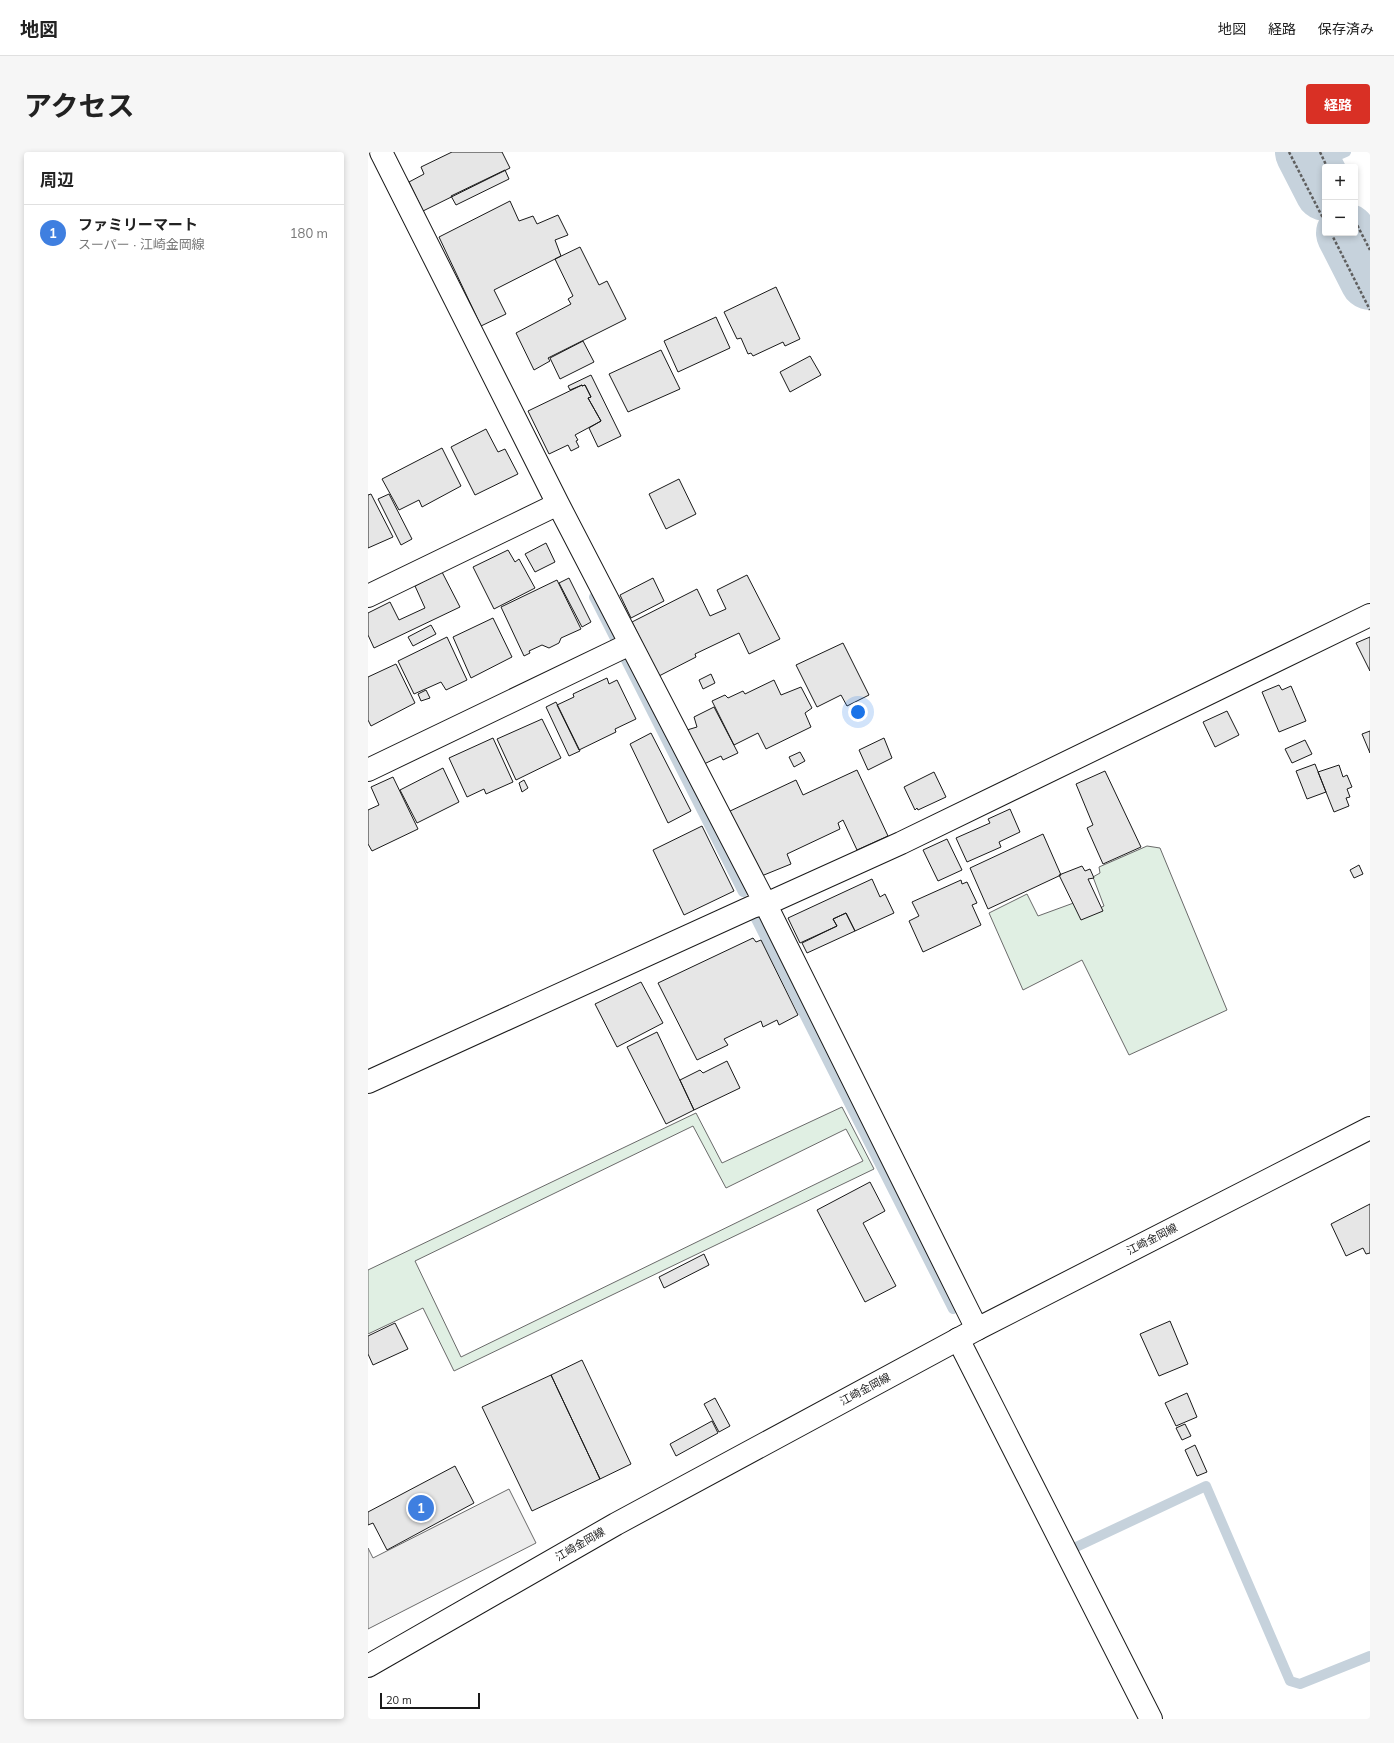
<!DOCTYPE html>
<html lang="ja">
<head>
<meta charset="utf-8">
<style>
	:root { --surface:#fff; --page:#f6f6f6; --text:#222; --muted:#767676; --line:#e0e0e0; --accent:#d93025 }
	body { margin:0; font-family:Mulish,"Noto Sans JP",sans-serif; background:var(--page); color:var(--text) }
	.controls { position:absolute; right:12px; top:12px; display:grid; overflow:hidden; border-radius:4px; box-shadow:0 2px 6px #0003 }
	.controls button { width:36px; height:36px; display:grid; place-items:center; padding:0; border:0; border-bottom:1px solid var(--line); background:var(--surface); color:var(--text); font:20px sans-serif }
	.scale { position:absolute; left:12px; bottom:10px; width:100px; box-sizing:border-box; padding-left:4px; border:2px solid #1a1a1a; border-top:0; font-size:11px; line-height:14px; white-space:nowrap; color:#1a1a1a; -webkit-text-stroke:3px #fff; paint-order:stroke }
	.you { position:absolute; left:490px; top:560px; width:14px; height:14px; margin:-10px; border:3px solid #fff; border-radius:50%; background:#1a73e8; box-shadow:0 0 0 6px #1a73e833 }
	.badge { display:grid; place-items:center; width:26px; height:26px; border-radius:50%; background:var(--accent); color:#fff; font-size:13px; font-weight:700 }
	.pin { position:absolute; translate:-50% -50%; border:2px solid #fff; box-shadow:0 1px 4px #0006 }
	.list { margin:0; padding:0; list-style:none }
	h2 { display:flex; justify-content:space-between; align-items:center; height:52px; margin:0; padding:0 16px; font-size:17px }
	h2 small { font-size:13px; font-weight:400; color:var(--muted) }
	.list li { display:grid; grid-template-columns:26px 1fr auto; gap:12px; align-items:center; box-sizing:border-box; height:56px; padding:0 16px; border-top:1px solid var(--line) }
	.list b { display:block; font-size:15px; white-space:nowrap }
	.list p { margin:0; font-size:13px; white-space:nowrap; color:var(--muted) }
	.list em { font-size:13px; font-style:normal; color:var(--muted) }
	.map { position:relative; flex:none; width:1002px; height:1567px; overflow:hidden; border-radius:4px }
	header { display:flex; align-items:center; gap:24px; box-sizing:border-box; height:56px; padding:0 20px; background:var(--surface); border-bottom:1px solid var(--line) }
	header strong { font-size:19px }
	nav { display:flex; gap:22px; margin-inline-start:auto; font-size:14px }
	.intro { display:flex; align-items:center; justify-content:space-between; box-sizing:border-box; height:96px; padding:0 24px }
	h1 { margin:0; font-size:28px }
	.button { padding:10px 18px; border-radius:4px; background:var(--accent); color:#fff; font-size:14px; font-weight:700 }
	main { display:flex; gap:24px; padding:0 24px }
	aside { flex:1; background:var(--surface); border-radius:4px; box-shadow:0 2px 6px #0003 }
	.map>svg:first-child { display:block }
</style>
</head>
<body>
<header>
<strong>地図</strong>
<nav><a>地図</a><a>経路</a><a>保存済み</a></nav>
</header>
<div class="intro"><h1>アクセス</h1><a class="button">経路</a></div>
<main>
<aside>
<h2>周辺<small></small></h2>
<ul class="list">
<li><span class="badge" style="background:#3f7fe0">1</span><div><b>ファミリーマート</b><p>スーパー · 江崎金岡線</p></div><em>180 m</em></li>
</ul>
</aside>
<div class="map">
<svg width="1002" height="1567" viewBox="0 0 1002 1567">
	<rect width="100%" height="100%" fill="#fff"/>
	<path fill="#e0efe3" stroke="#6a6a6a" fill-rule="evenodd" d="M779 694 792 696 859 858 761 903 714 808 655 838 621 761 659 742 670 764 711 749 718 763 736 754 725 725 732 721 731 715Z
		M474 955 506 1017 86 1219 55 1156 0 1182V1118L328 961 354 1011ZM325 974 358 1036 478 977 495 1009 93 1205 47 1109Z"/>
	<path fill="#ededed" stroke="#6a6a6a" d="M141 1337 168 1391 0 1477V1396L5 1406Z"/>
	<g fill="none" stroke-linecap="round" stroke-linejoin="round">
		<path stroke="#c6d2dc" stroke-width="10" d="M964 6 978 0
			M945 15 951 12
			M226 445 375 740
			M387 765 585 1157
			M706 1396 838 1334 922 1529 932 1532 1002 1504"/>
		<path stroke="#c6d2dc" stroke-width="60" d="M937 0 957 39
			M978 81 1002 128"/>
	</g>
	<path fill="#e6e6e6" stroke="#1a1a1a" d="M84 0H134L142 16 55 59 41 30 56 22 53 15Z
		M137 18 141 27 88 53 83 44Z
		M142 49 151 69 165 64 169 72 190 63 200 83 187 88 193 104 126 138 138 162 113 174 71 85Z
		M212 95 231 133 239 129 258 167 180 206 182 209 166 218 148 181 203 152 200 147 205 144 187 107Z
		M408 135 432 187 417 194 415 190 385 204 383 201 380 202 373 186 369 187 356 160Z
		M348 165 362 196 310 220 296 189Z
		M215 189 226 210 192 227 182 206Z
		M293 198 312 237 260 260 241 222Z
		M442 204 453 223 422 240 412 220Z
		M223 223 253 284 230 295 221 276 233 269 220 246 223 245 217 233 214 234V233L202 238 200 234Z
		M214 233V234L217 233 223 245 220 246 233 269 207 283 210 288 208 289 211 295 203 299 200 293 181 302 160 259Z
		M118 277 130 300 137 297 150 322 107 343 83 295Z
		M74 296 93 334 54 355 51 348 31 358 14 327Z
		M311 327 328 362 298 377 281 342Z
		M3 342 25 385 0 396V343Z
		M21 342 44 387 33 393 10 347Z
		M178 391 187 410 167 420 157 402Z
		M140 398 147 410 151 407 167 436 126 457 105 415Z
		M74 420 92 455 6 496 0 483V461L22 450 31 468 57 456 47 434Z
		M379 423 412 487 381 502 371 481 327 502 328 505 291 524 264 470 329 437 342 464 358 457 349 438Z
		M201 426 223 470 214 475 191 431Z
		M285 426 296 449 263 466 252 443Z
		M189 428 213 477 193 486 191 491 181 496 174 493 161 499 162 501 156 504 133 455Z
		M125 466 144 505 103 526 85 485Z
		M63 473 68 482 45 494 40 485Z
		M79 485 99 528 78 538 73 530 46 542 30 509Z
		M1002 485V519L988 491Z
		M475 491 501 543 479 554 473 543 449 555 428 513Z
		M28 512 47 551 3 574 0 568V525Z
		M343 522 347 531 335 537 331 528Z
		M239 526 241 532 249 528 268 567 247 577 248 580 211 598 189 553 206 545 205 542Z
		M406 528 413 543 433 535 444 556 437 561 443 575 398 597 390 581 366 593 344 549 357 543 360 546 375 539 377 542Z
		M911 533 914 538 923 534 938 569 911 580 894 540Z
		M58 538 62 546 53 549 50 542Z
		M188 550 212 599 201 604 178 555Z
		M346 555 370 601 355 608 353 604 336 612 319 578 329 575 326 565Z
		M859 559 871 583 847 595 835 570Z
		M174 567 193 606 148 628 129 587Z
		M1002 579V601L994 582Z
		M283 581 323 659 300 671 262 592Z
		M125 586 145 630 118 642 116 637 99 645 81 606Z
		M516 586 524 606 500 618 491 598Z
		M937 588 944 602 924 611 917 597Z
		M432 600 437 609 426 615 421 605Z
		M947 612 958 640 939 647 928 619Z
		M971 613 975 625 979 623 984 635 979 637 982 645 978 646 981 654 966 660 950 620Z
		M75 616 91 650 49 671 32 638Z
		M489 618 520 684 489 698 475 668 470 671 472 677 419 702 423 712 391 725 360 660 428 628 435 643Z
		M737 619 773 695 735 712 719 676 725 673 708 632Z
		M566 620 578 645 550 658 549 656 547 658 536 635Z
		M25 625 50 677 4 699 0 692V658L11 653 3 635Z
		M156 628 160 636 154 640 151 631Z
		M642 657 652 680 631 690 633 695 599 710 588 686 622 671 620 667Z
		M334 674 366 739 316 763 285 698Z
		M675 682 693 723 620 757 602 716Z
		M579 687 594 718 570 729 555 698Z
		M991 713 995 722 986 726 982 718Z
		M714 714 717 719 722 717 726 726 720 727 735 759 713 768 691 723Z
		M504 727 512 745 517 742 526 761 487 779 478 761 465 767 469 774 432 791 420 766Z
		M593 728 594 732 599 730 609 751 604 753 613 773 555 800 541 769 551 764 544 750Z
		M478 761 487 779 439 801 434 791 469 774 465 767Z
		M385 786 388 790 393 788 430 863 411 873 409 868 395 875 393 869 356 887 360 893 329 908 290 831Z
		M273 830 295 871 249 895 227 852Z
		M289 880 326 958 298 972 259 895Z
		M359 909 372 936 326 958 312 928 332 918 335 921Z
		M502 1030 517 1059 495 1071 528 1134 497 1150 449 1058Z
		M1002 1052V1101L998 1102 995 1096 978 1104 963 1072Z
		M336 1102 341 1113 296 1136 291 1125Z
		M802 1169 820 1212 791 1224 772 1182Z
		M27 1171 40 1197 5 1213 0 1202V1184Z
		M214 1208 263 1312 232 1327 183 1223Z
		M183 1223 232 1327 164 1359 114 1255Z
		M819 1241 829 1265 808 1274 797 1251Z
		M347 1246 362 1274 351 1280 336 1252Z
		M344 1269 350 1281 308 1304 302 1292Z
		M817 1272 823 1284 814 1288 808 1276Z
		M827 1293 839 1320 829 1324 817 1298Z
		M87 1314 106 1351 19 1398 5 1371 0 1373V1360Z"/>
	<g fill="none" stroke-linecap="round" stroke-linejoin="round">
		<defs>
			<path id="minor" d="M13 0 190 352 397 751 609 1177
				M0 444 190 352
				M0 618 262 492
				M0 930 384 755 407 748 533 691 1002 463
				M590 1187 783 1567"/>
			<path id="secondary" d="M0 1514 248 1372 609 1177 1002 976"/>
		</defs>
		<use href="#minor" stroke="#1a1a1a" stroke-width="24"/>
		<use href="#secondary" stroke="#1a1a1a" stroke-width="24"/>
		<path stroke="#5f5f5f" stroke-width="2.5" stroke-dasharray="3 2" stroke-linecap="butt" d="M921 0 957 70
			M952 0 959 15
			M987 69 1002 98
			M963 81 1002 158"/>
		<use href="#minor" stroke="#fff" stroke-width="22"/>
		<use href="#secondary" stroke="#fff" stroke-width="22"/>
	</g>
	<g text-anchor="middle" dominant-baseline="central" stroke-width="3" stroke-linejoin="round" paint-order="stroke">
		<g font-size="11" fill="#1a1a1a" stroke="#fff">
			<text transform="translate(784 1087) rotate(-27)">江崎金岡線</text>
			<text transform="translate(497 1237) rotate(-28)">江崎金岡線</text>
			<text transform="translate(212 1392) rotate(-30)">江崎金岡線</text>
		</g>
	</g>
</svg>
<div class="controls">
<button>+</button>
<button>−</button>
</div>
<div class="scale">20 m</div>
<div class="you"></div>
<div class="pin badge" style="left:53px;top:1356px;background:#3f7fe0">1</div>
</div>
</main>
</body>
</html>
